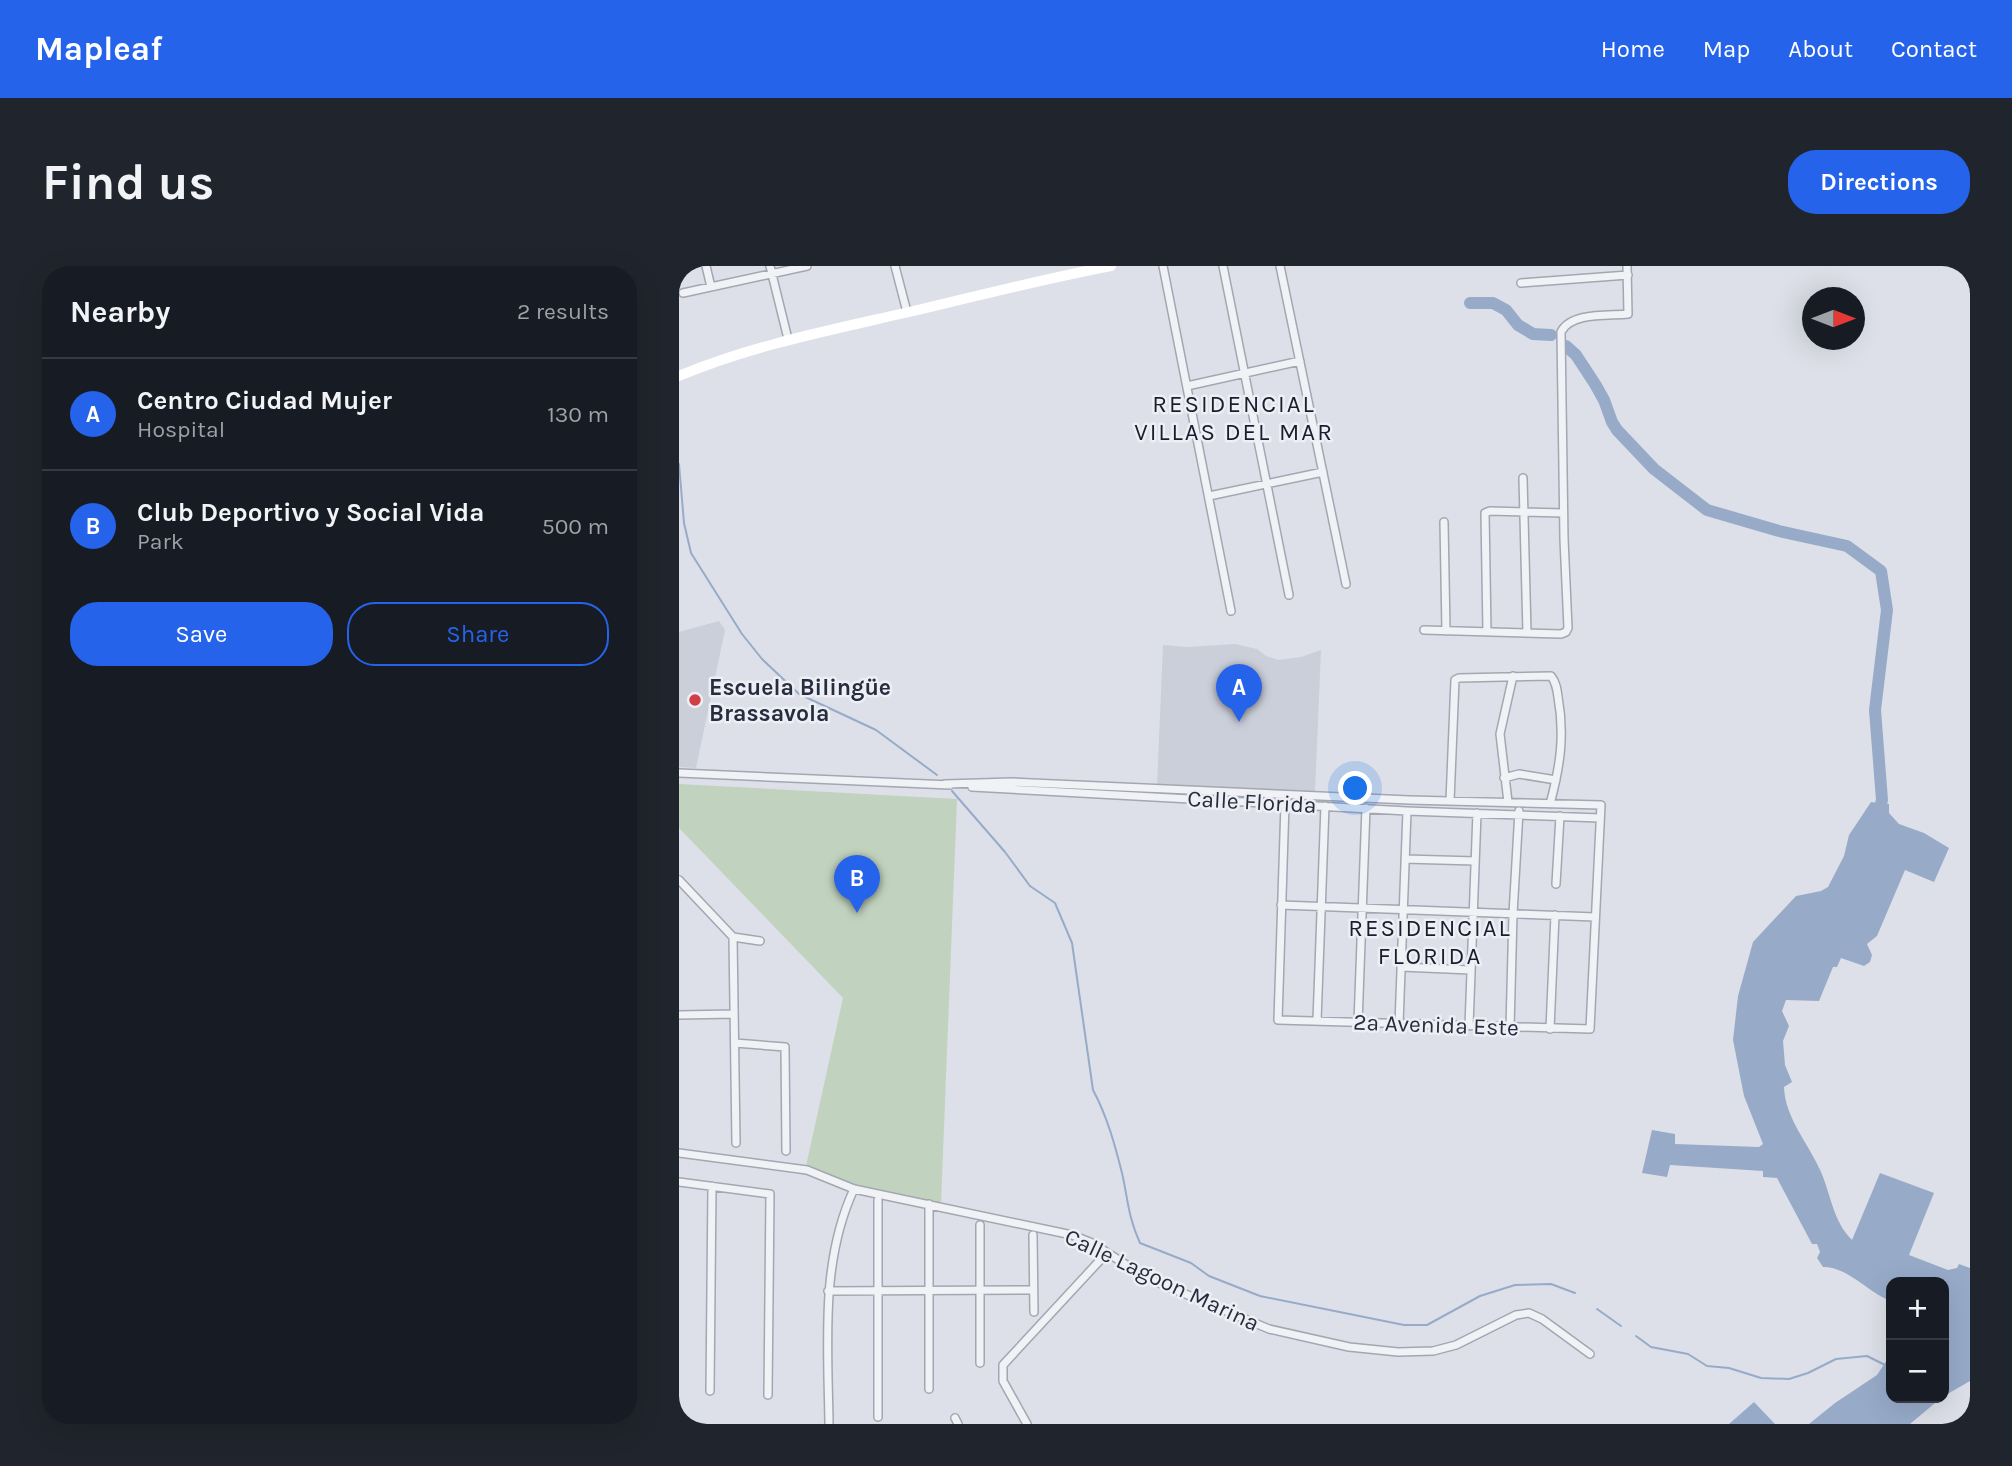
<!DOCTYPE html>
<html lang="en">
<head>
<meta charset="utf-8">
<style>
	:root { --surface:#171b24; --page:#20242c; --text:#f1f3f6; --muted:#9ea1a6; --line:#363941; --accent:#2563eb }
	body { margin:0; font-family:Karla,sans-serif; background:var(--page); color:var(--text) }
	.controls { position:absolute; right:21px; bottom:21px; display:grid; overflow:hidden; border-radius:14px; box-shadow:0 7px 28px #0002 }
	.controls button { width:63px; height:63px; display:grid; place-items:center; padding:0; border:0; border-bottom:2px solid var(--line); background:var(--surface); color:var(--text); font:35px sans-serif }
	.compass { position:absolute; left:1123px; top:21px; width:63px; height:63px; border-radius:50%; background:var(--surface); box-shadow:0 7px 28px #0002; rotate:90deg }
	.you { position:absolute; left:677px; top:523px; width:24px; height:24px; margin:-18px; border:5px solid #fff; border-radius:50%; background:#1a73e8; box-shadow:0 0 0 10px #1a73e833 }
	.badge { display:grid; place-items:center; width:46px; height:46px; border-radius:50%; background:var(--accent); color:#fff; font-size:23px; font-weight:700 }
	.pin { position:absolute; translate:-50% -58px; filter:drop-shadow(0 2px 4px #0008) }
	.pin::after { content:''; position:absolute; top:37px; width:24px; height:21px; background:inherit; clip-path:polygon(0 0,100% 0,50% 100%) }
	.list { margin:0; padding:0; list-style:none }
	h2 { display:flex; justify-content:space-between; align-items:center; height:91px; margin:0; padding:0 28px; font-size:30px }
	h2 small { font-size:23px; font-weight:400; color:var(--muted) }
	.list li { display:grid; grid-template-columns:46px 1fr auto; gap:21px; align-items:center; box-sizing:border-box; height:112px; padding:0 28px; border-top:2px solid var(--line) }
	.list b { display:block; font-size:26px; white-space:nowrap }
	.list p { margin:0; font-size:23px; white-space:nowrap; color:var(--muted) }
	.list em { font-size:23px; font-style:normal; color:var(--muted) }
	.actions { display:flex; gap:14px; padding:21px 28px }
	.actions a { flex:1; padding:16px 0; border:2px solid var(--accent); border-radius:28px; text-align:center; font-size:24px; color:var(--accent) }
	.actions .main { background:var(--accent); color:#fff }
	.map { position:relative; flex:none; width:1291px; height:1158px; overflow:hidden; border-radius:28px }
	header { display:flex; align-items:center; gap:42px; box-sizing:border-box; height:98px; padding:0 35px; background:var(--accent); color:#fff }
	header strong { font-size:33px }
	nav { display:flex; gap:38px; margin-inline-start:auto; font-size:24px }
	.intro { display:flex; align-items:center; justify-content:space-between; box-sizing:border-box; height:168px; padding:0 42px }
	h1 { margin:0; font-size:49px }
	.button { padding:18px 32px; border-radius:28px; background:var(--accent); color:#fff; font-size:24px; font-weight:700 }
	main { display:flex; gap:42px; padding:0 42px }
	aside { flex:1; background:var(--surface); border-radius:28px; box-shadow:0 7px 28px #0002 }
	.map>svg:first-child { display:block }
</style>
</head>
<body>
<header>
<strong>Mapleaf</strong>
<nav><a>Home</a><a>Map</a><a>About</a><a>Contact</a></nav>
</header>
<div class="intro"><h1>Find us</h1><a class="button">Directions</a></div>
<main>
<aside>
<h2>Nearby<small>2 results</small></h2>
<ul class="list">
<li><span class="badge">A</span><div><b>Centro Ciudad Mujer</b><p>Hospital</p></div><em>130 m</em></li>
<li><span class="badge">B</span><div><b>Club Deportivo y Social Vida</b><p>Park</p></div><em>500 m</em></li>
</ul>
<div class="actions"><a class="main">Save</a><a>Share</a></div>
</aside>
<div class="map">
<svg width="1291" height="1158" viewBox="0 0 1291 1158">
	<rect width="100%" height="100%" fill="#dde0e8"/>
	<path fill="#cbcfda" d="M40 355 46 364 17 502 0 501V366Z
		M556 378 578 383 587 390 599 394 622 391 642 384 636 526 478 519 484 379 509 381Z"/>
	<path fill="#c1d2be" d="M0 518 278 533 262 937 171 918 127 900 164 732 0 562Z"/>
	<path fill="#97abc9" d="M1192 536 1210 538V547L1220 558 1245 567 1270 582 1255 616 1226 604 1198 670 1188 678 1193 689 1191 696 1185 700 1162 692 1158 701H1154L1140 735 1107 734 1103 745 1110 760 1104 775 1106 799 1113 816 1105 821C1106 852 1130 878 1142 906 1152 929 1154 955 1173 974L1201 907 1255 927 1230 989 1269 1004 1278 1002 1280 998 1291 1002V1115L1265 1130V1016H1212V1035C1189 1027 1170 1001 1144 1001L1138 992 1141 986 1138 978H1133L1098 912 1084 911V905L991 899 988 911 963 907 973 864 996 868V878L1080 881 1084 878 1065 830 1054 774 1059 730 1074 676 1117 630 1142 625 1149 621 1165 590 1170 569Z
		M1212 1088V1132H1262L1231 1158H1130L1156 1137 1198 1109Z
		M1075 1136 1096 1158H1050Z"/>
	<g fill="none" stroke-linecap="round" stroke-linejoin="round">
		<path stroke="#97abc9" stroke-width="2" d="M0 198 5 257 12 287 63 368 83 393 120 428 197 464 258 509
			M273 525 326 586 351 620 376 637 393 677 414 824C428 850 436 879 443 907 449 933 449 951 461 977L512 997 530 1010 581 1030 725 1059H748L801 1030 836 1019 872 1018 896 1027
			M918 1043 942 1060
			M957 1070 972 1081 1009 1088 1028 1100 1050 1102 1082 1112 1110 1113 1129 1107 1157 1093 1188 1090 1206 1099"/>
		<path stroke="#97abc9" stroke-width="12" d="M791 37H814L827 44 839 59 854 68 872 69
			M887 80 897 89 916 118 925 134 933 156 938 164 975 203 1028 244 1100 265 1168 280 1202 305 1208 344 1196 444 1203 534 1198 553"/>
		<defs>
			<path id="minor" d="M27 0 32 21
				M91 0 109 73
				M216 0 228 46
				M484 0 552 345
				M544 0 610 329
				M601 0 667 318
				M842 17 949 9
				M4 27 128 0
				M508 120 621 95
				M844 212 848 367
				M530 230 644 206
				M765 256 767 365
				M745 364 882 368 887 366 889 362 885 273 882 66C892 46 929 50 949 48L948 0
				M808 366 806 247 811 245 884 247
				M0 507 271 519
				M825 512 840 508 877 514
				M266 518 333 516 730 534 922 539 911 763 599 754 606 538
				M293 521 728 545 921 552
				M771 535 776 414 780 412 872 410C877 416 878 423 879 431 886 469 881 501 871 538
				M829 536 821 468 834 410
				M726 593 796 595
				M0 614 54 671 81 675
				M877 618 881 550
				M602 639 916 651
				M54 671 57 877
				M722 701 792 704
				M0 749 55 748
				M638 755 646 540
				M679 757 687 542
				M720 758 728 545
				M790 760 798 547
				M831 762 834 648 840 545
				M871 763 876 649
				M56 777 106 781 107 885
				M0 887 128 904 175 923 393 969 413 977 468 1012 590 1063 670 1081 719 1086 754 1085 777 1079 837 1049 850 1047 863 1053 911 1088
				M0 916 91 928 89 1129
				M199 934V1151
				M301 959V1097
				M354 969 355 1046
				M149 1025 354 1024
				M250 1123V938
				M31 1125 33 920
				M276 1152 279 1158
				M150 1158C149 1079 141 996 175 923
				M348 1158 324 1115V1099L424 991 426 986"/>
		</defs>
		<use href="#minor" stroke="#a3a7b2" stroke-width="10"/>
		<use href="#minor" stroke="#f0f2f6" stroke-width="7"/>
		<path stroke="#fff" stroke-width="10" d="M0 110C74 79 152 64 230 46 297 30 364 13 432 0"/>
	</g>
	<circle fill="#d03f47" stroke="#edeff5" stroke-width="2.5" cx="16" cy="434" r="7"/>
	<g text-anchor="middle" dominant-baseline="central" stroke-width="5" stroke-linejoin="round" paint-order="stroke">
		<g font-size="23" font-weight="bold" fill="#272d3e" stroke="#edeff5" text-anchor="start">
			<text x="30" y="421">Escuela Bilingüe<tspan x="30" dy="26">Brassavola</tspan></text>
		</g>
		<g font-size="23" fill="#272d3e" stroke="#edeff5">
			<text transform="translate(573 536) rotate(3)">Calle Florida</text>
			<text transform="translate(757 759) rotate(2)">2a Avenida Este</text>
			<text transform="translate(483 1014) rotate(25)">Calle Lagoon Marina</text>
		</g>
		<g font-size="24" letter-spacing="2" fill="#191e2f" stroke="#edeff5">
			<text x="555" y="138">RESIDENCIAL<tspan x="555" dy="28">VILLAS DEL MAR</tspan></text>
			<text x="751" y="662">RESIDENCIAL<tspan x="751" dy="28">FLORIDA</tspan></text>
		</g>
	</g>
</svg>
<div class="controls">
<button>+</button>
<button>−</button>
</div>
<svg class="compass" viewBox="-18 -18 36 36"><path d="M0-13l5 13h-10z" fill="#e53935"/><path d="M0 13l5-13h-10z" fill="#9ea1a6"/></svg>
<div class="you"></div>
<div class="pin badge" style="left:560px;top:456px">A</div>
<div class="pin badge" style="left:178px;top:647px">B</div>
</div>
</main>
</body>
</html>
